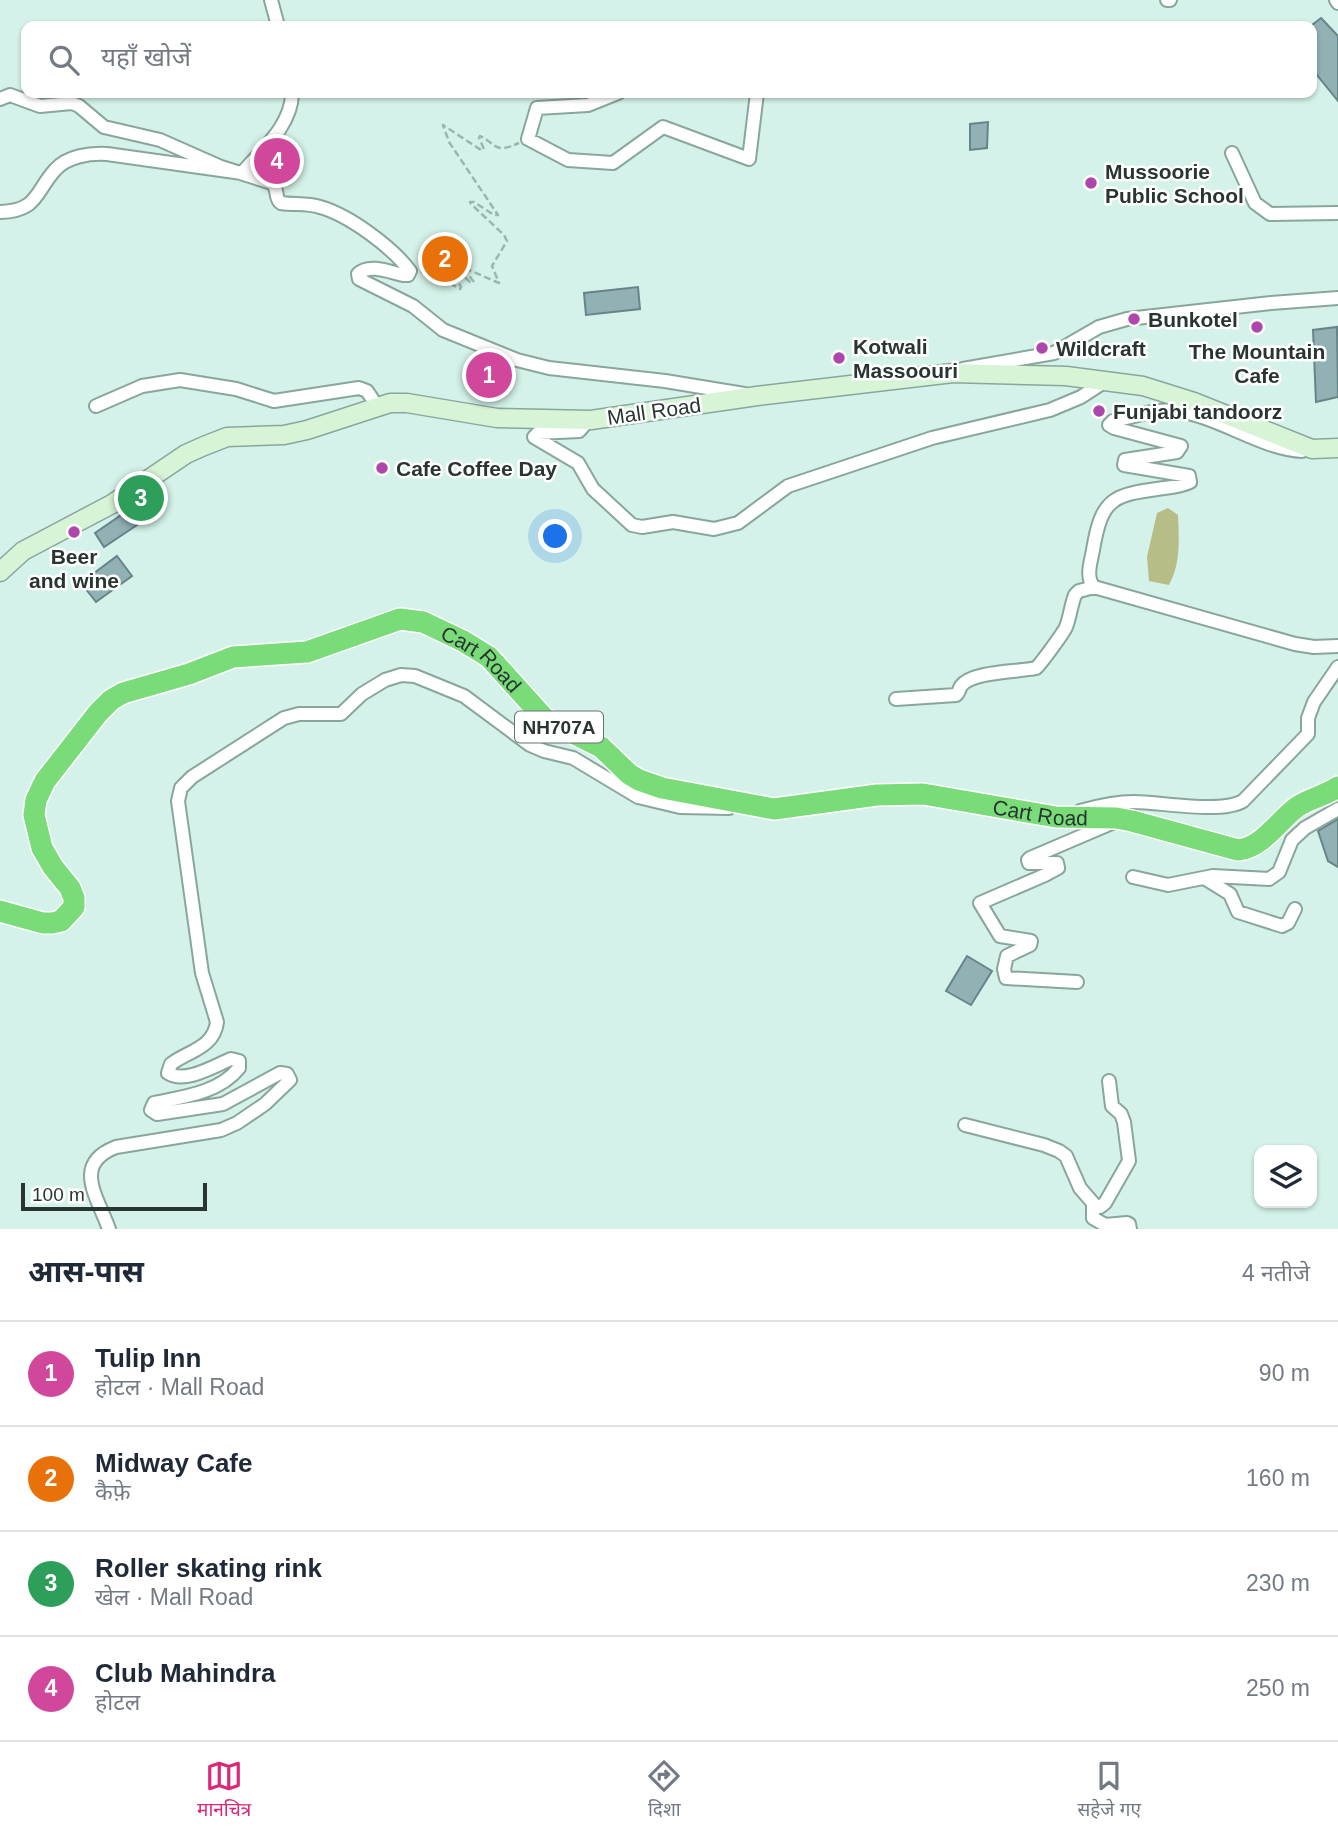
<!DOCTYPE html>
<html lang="hi">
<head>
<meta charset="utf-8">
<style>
	:root { --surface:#fff; --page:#f6f6f7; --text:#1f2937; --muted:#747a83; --line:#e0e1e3; --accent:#db2777 }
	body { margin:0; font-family:Helvetica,"Noto Sans Devanagari",sans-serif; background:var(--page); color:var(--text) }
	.controls { position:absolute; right:21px; bottom:21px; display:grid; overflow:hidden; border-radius:14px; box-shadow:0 2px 5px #0004 }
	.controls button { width:63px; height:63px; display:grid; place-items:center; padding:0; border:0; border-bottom:2px solid var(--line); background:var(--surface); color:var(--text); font:35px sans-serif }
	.scale { position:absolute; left:21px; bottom:18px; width:186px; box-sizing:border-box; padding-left:7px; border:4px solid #293532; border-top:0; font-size:19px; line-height:24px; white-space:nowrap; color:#293532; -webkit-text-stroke:5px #fff; paint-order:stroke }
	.you { position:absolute; left:556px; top:537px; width:24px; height:24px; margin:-18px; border:5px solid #fff; border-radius:50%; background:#1a73e8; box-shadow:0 0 0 10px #1a73e833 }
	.badge { display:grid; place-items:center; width:46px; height:46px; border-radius:50%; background:var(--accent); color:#fff; font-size:23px; font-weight:700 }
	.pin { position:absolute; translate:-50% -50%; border:4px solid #fff; box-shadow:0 2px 7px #0006 }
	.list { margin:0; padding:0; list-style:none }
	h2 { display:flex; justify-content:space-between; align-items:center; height:91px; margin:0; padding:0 28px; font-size:30px }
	h2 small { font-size:23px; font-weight:400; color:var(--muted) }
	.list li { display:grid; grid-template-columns:46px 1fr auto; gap:21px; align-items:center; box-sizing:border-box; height:105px; padding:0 28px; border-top:2px solid var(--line) }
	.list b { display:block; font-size:26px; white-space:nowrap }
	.list p { margin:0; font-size:23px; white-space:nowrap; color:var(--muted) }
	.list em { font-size:23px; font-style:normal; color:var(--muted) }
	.icon { flex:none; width:38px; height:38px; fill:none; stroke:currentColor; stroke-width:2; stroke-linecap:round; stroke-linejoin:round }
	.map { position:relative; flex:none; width:1338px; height:1229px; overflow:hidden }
	.search { position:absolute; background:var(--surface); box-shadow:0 2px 5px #0004; left:21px; right:21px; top:21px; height:77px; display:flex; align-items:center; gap:18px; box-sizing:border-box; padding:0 24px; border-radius:14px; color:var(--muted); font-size:26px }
	.sheet { height:511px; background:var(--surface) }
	nav { display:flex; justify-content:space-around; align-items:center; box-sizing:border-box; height:98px; border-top:2px solid var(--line); background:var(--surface); font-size:19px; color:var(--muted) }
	nav a { display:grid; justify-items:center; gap:4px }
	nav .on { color:var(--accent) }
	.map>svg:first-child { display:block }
</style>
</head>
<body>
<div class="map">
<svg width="1338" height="1229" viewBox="0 0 1338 1229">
	<rect width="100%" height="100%" fill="#d4f2e9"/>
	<path fill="#b7bd87" d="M1168 508 1178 515C1179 540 1181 563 1169 585L1149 581 1147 557 1157 513Z"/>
	<path fill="#92b1b5" stroke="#678488" stroke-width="2" d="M1321 18 1338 36V101L1312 69V25Z
		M988 122 987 148 970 150V124Z
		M638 287 640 309 586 315 584 293Z
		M1337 327 1338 397 1316 402 1313 330Z
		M127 511 137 525 104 547 95 533Z
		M117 556 132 576 96 602 81 583Z
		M1338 819V867L1328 861 1318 831Z
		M967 956 992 971 971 1005 946 991Z"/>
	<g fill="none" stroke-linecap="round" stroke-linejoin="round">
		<defs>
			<path id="street" d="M271 0 278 26
				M1167 0H1170
				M1336 0 1338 3
				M618 93 588 105 537 108 528 139 568 160 613 163 663 127 749 159 757 93
				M0 99 10 95 40 106 72 103 79 106 104 127 160 140 221 167 272 183C279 189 274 198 281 203 294 205 307 203 320 207 349 215 392 247 410 271L408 275H403C390 272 369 263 358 274L359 279 413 306 443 330 517 360 549 368 665 381 744 394
				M1232 153 1255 203 1270 214 1338 213
				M0 212C38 211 35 192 55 170 67 156 90 153 107 154L242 173C262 150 292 125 292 93
				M963 369 1054 353 1099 327 1127 319 1271 303 1338 298
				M96 406 142 386 180 380 236 389 274 401 359 388 367 391 377 406
				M589 420 579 431 538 433 534 437 578 463 593 489 632 525 642 527 673 522 714 529 738 523 788 486 932 438 1050 410 1081 397 1107 380
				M1302 451C1264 450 1218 416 1177 411 1157 408 1133 417 1113 421L1109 425 1114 428 1181 446 1177 452 1125 460 1124 465 1189 476 1190 482C1182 486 1173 487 1164 488 1114 495 1102 496 1093 550 1091 562 1085 577 1094 587L1295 644 1314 647 1338 646
				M896 699 956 695C959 693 959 689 961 686 972 671 1019 672 1036 668 1040 665 1064 632 1066 627 1070 617 1071 605 1075 595L1079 591 1094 587
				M1080 811C1098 806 1116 802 1134 802 1161 802 1221 814 1243 801L1308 734V718L1314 702 1338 667
				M1133 877 1168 885 1213 876 1269 879 1279 872 1292 840 1305 828 1338 809
				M1204 878 1230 894 1238 912 1282 926 1288 923 1295 909
				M1077 982 1006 978 1004 969 1007 956 1030 945 1031 941 1000 936 980 903 1045 875 1058 868 1057 863H1029L1028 860 1030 858 1112 823
				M965 1125 1044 1145 1059 1151 1066 1156 1080 1188 1093 1203V1218L1105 1225 1127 1223 1129 1224 1130 1229
				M1093 1207H1100L1105 1203 1129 1161 1124 1122 1121 1114 1112 1106 1109 1081
				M109 1229C97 1196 72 1164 116 1147L221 1130 237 1123 265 1104 290 1080 287 1074 280 1073 223 1104 157 1114 151 1110 154 1103C183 1097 219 1093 239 1068V1061L231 1059C214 1066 185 1084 168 1073L171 1064C188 1051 214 1048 217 1022L202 973 178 801 181 788 192 777 284 718 299 714H341L362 694 385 680 401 675 415 676 464 696 530 745 544 751 573 758 638 797 680 807 729 808"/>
			<path id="secondary" d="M0 572 23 551 112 504 186 454 204 446 227 437 284 435 307 430 390 403H407L497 418 591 420 757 396 953 373 1066 376 1143 386 1194 402 1312 449 1338 448"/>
			<g id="highway">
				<path id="s1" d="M0 911 43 923H52L61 921 74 907V898L70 888 53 867 42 848 34 815 36 800 45 781 98 713 111 700 123 693 189 674 233 657 307 652 400 619 423 622 463 641 489 657 545 719 601 747 629 774 639 780 662 788 774 809 877 795 923 794 1056 817 1116 818 1132 821 1238 850C1262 848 1279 820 1297 807 1310 798 1325 796 1338 787"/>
			</g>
		</defs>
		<use href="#street" stroke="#89a69d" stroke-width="16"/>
		<use href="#secondary" stroke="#89a69d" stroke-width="21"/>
		<use href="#highway" stroke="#fff" stroke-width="24"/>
		<path stroke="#9db5ae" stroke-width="2.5" stroke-dasharray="7 3.5" stroke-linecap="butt" d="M421 272 438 276 460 289 461 287 445 259 470 282H474L467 273 469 270 499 283 492 266 507 241 504 235 471 204 470 202H474L494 215H498L449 142 443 125 481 150 484 149 479 138 480 136C498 145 494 154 519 143"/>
		<use href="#street" stroke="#fff" stroke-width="12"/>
		<use href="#secondary" stroke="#d7f4d7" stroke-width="18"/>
		<use href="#highway" stroke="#79dc79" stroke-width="21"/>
	</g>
	<g fill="#ad47ac" stroke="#fff" stroke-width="2.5">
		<circle cx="1091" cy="183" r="7"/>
		<circle cx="1134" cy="319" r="7"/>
		<circle cx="1257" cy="327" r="7"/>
		<circle cx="1042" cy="348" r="7"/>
		<circle cx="839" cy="358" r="7"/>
		<circle cx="1099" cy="411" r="7"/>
		<circle cx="382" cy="468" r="7"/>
		<circle cx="74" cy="532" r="7"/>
	</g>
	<g text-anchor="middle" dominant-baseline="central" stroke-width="5" stroke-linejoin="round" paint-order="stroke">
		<rect fill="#fff" stroke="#697270" stroke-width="2" x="515" y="711.5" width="88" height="31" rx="5"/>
		<g font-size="19" font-weight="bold" fill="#293532">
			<text x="559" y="727">NH707A</text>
		</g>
		<g font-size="21" font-weight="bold" fill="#293532" stroke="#fff" text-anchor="start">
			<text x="1105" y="171">Mussoorie<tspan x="1105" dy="24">Public School</tspan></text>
			<text x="1148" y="319">Bunkotel</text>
			<text x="853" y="346">Kotwali<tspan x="853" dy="24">Massoouri</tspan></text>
			<text x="1056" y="348">Wildcraft</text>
			<text x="1257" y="351" text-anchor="middle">The Mountain<tspan x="1257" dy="24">Cafe</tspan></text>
			<text x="1113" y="411">Funjabi tandoorz</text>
			<text x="396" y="468">Cafe Coffee Day</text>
			<text x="74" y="556" text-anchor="middle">Beer<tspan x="74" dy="24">and wine</tspan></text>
		</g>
		<g font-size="21" fill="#293532" stroke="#fff">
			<text transform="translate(654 411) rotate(-8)">Mall Road</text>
			<text stroke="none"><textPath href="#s1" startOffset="721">Cart Road</textPath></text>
			<text stroke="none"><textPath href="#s1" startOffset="1330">Cart Road</textPath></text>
		</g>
	</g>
</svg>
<div class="controls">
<button><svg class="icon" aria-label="layers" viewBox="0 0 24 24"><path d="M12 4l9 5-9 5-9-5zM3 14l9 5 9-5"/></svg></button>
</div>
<div class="scale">100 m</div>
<div class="you"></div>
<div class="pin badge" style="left:489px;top:375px;background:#d1479c">1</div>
<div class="pin badge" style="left:445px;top:259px;background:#e8710a">2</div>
<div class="pin badge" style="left:141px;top:498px;background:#2e9e5b">3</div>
<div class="pin badge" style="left:277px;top:161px;background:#d1479c">4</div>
<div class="search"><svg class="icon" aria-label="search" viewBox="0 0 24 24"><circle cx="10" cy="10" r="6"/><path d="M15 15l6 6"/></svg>यहाँ खोजें</div>
</div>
<section class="sheet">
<h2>आस-पास<small>4 नतीजे</small></h2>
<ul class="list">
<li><span class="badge" style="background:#d1479c">1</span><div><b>Tulip Inn</b><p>होटल · Mall Road</p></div><em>90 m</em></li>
<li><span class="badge" style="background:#e8710a">2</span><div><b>Midway Cafe</b><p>कैफ़े</p></div><em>160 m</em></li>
<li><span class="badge" style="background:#2e9e5b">3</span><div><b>Roller skating rink</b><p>खेल · Mall Road</p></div><em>230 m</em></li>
<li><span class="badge" style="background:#d1479c">4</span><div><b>Club Mahindra</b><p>होटल</p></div><em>250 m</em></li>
</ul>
</section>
<nav>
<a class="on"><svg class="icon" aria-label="map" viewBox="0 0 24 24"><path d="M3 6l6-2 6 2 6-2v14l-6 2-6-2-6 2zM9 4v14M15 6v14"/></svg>मानचित्र</a>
<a><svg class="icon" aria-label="directions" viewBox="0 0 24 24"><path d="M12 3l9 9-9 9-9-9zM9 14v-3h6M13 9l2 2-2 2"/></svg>दिशा</a>
<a><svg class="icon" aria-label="saved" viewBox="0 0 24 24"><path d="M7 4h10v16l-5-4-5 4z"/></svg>सहेजे गए</a>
</nav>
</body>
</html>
